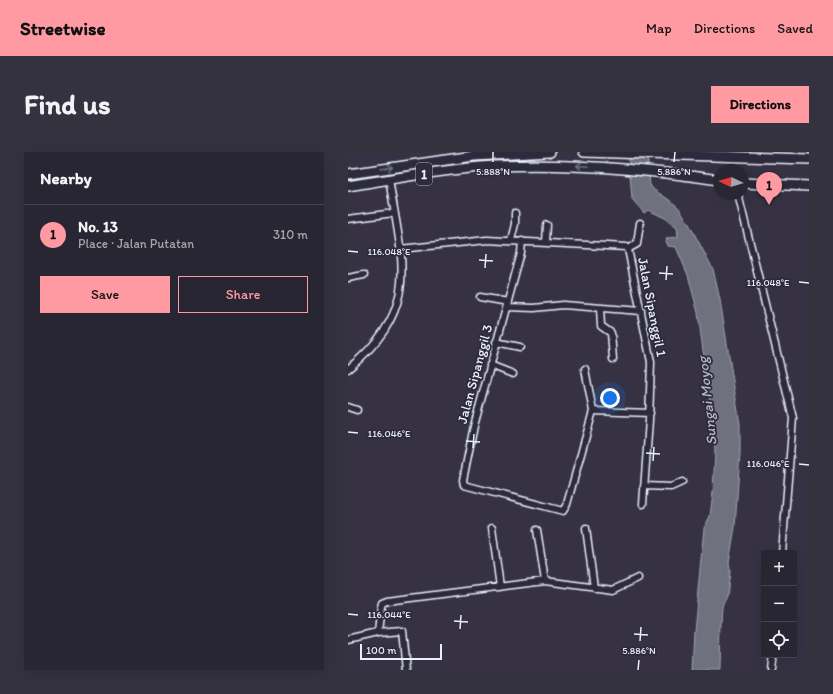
<!DOCTYPE html>
<html lang="en">
<head>
<meta charset="utf-8">
<style>
	:root { --surface:#282633; --page:#34323f; --text:#f1f3f6; --muted:#a5a5ac; --line:#44434e; --accent:#ff9aa2 }
	body { margin:0; font-family:Itim,sans-serif; background:var(--page); color:var(--text) }
	.controls { position:absolute; right:12px; bottom:12px; display:grid; overflow:hidden; border-radius:0px; box-shadow:0 4px 16px #0002 }
	.controls button { width:36px; height:36px; display:grid; place-items:center; padding:0; border:0; border-bottom:1px solid var(--line); background:var(--surface); color:var(--text); font:20px sans-serif }
	.compass { position:absolute; left:365px; top:12px; width:36px; height:36px; border-radius:50%; background:var(--surface); box-shadow:0 4px 16px #0002; rotate:274deg }
	.scale { position:absolute; left:12px; bottom:10px; width:82px; box-sizing:border-box; padding-left:4px; border:2px solid #e8f1f8; border-top:0; font-size:11px; line-height:14px; white-space:nowrap; color:#e8f1f8; -webkit-text-stroke:3px #2f2a3d; paint-order:stroke }
	.you { position:absolute; left:262px; top:246px; width:14px; height:14px; margin:-10px; border:3px solid #fff; border-radius:50%; background:#1a73e8; box-shadow:0 0 0 6px #1a73e833 }
	.badge { display:grid; place-items:center; width:26px; height:26px; border-radius:50%; background:var(--accent); color:#111; font-size:13px; font-weight:700 }
	.pin { position:absolute; translate:-50% -33px; filter:drop-shadow(0 1px 2px #0008) }
	.pin::after { content:''; position:absolute; top:21px; width:14px; height:12px; background:inherit; clip-path:polygon(0 0,100% 0,50% 100%) }
	.list { margin:0; padding:0; list-style:none }
	h2 { display:flex; justify-content:space-between; align-items:center; height:52px; margin:0; padding:0 16px; font-size:17px }
	h2 small { font-size:13px; font-weight:400; color:var(--muted) }
	.list li { display:grid; grid-template-columns:26px 1fr auto; gap:12px; align-items:center; box-sizing:border-box; height:60px; padding:0 16px; border-top:1px solid var(--line) }
	.list b { display:block; font-size:15px; white-space:nowrap }
	.list p { margin:0; font-size:13px; white-space:nowrap; color:var(--muted) }
	.list em { font-size:13px; font-style:normal; color:var(--muted) }
	.actions { display:flex; gap:8px; padding:12px 16px }
	.actions a { flex:1; padding:9px 0; border:1px solid var(--accent); border-radius:0px; text-align:center; font-size:14px; color:var(--accent) }
	.actions .main { background:var(--accent); color:#111 }
	.icon { flex:none; width:22px; height:22px; fill:none; stroke:currentColor; stroke-width:2; stroke-linecap:round; stroke-linejoin:round }
	.map { position:relative; flex:none; width:461px; height:518px; overflow:hidden; border-radius:0px }
	header { display:flex; align-items:center; gap:24px; box-sizing:border-box; height:56px; padding:0 20px; background:var(--accent); color:#111 }
	header strong { font-size:19px }
	nav { display:flex; gap:22px; margin-inline-start:auto; font-size:14px }
	.intro { display:flex; align-items:center; justify-content:space-between; box-sizing:border-box; height:96px; padding:0 24px }
	h1 { margin:0; font-size:28px }
	.button { padding:10px 18px; border-radius:0px; background:var(--accent); color:#111; font-size:14px; font-weight:700 }
	main { display:flex; gap:24px; padding:0 24px }
	aside { flex:1; background:var(--surface); border-radius:0px; box-shadow:0 4px 16px #0002 }
	.map>svg:first-child { display:block }
</style>
</head>
<body>
<header>
<strong>Streetwise</strong>
<nav><a>Map</a><a>Directions</a><a>Saved</a></nav>
</header>
<div class="intro"><h1>Find us</h1><a class="button">Directions</a></div>
<main>
<aside>
<h2>Nearby<small></small></h2>
<ul class="list">
<li><span class="badge">1</span><div><b>No. 13</b><p>Place · Jalan Putatan</p></div><em>310 m</em></li>
</ul>
<div class="actions"><a class="main">Save</a><a>Share</a></div>
</aside>
<div class="map">
<svg width="461" height="518" viewBox="0 0 461 518">
	<rect width="100%" height="100%" fill="#363244"/>
	<filter id="ink" filterUnits="userSpaceOnUse"><feTurbulence type="fractalNoise" baseFrequency=".025" numOctaves="2"/><feDisplacementMap in="SourceGraphic" scale="8" xChannelSelector="R" yChannelSelector="G"/><feConvolveMatrix kernelMatrix="1 2 1 2 8 2 1 2 1" color-interpolation-filters="sRGB"/></filter>
	<g filter="url(#ink)">
		<path fill="#70717f" stroke="#a0a4af" d="M280 0H299L302 33 306 38 323 49 331 56 340 70 365 117 372 148 392 272V301L387 375 381 410 382 420 379 444 374 455 373 471 372 518H344L346 479 356 376 362 364 365 340 367 301 366 281 350 161 340 123 328 95 320 94 318 89 319 86 330 85 329 75 317 66 300 58 296 61 284 47Z"/>
		<g fill="none" stroke-linecap="round" stroke-linejoin="round">
			<defs>
				<path id="minor" d="M390 42 445 266 434 401
					M0 67 46 61
					M163 88 167 72V61
					M174 89 173 101 126 274 115 328 116 333 215 359 219 352 245 259 302 261
					M198 90 199 73
					M52 97 139 88 278 95 280 97
					M280 97 303 210 301 268 295 352
					M280 97 289 92 292 71
					M0 126 16 123
					M132 145 160 150
					M159 155 186 156 215 153 293 159
					M252 156 253 174 263 181 265 207
					M148 190 172 195
					M142 213 165 222
					M0 217C74 156 54 110 41 27
					M237 217 245 259
					M0 255 9 258
					M296 334 323 335 334 330
					M144 376 152 435
					M238 376 246 436
					M189 378 197 429
					M30 481 33 455 34 451 39 449 197 429 265 438 290 426
					M0 488 30 481 54 479 58 518
					M423 518 425 503"/>
				<path id="highway" d="M236 0 461 7
					M0 22 126 4 202 0
					M395 31 461 34
					M0 34C49 26 98 17 147 14 222 11 297 17 371 28"/>
			</defs>
			<use href="#minor" stroke="#e8f1f8" stroke-width="9"/>
			<use href="#highway" stroke="#e8f1f8" stroke-width="12"/>
			<use href="#minor" stroke="#2f2a3d" stroke-width="6"/>
			<use href="#highway" stroke="#2f2a3d" stroke-width="9"/>
		</g>
		<defs><path id="oneway-shaft" d="M-6 0H5M1.5-3L5.5 0L1.5 3" fill="none" stroke-width="1.6" stroke-linecap="round" stroke-linejoin="round"/></defs>
		<g stroke="#70707e">
			<use href="#oneway-shaft" transform="translate(234 14) rotate(-177)"/>
			<use href="#oneway-shaft" transform="translate(39 16) rotate(-8)"/>
		</g>
	</g>
	<path fill="none" stroke="#e8f1f8" stroke-width="1.5" d="M145 10V0M326 10 327 0M0 99 10 100M131 108 145 109M137 116 138 102M311 121 325 122M318 128 319 114M451 130 461 131M0 280 10 281M118 289 132 290M125 296 126 282M298 301 312 302M305 309 306 295M451 312 461 313M0 462 10 463M106 469 120 470M112 477 113 463M286 482 300 483M292 489 293 475M290 518 291 508"/>
	<g text-anchor="middle" dominant-baseline="central" stroke-width="3.5" stroke-linejoin="round" paint-order="stroke">
		<rect fill="#2f2a3d" stroke="#b0b5c0" stroke-width="1" x="68" y="11" width="16" height="22" rx="3"/>
		<g font-size="13" font-weight="bold" fill="#e8f1f8">
			<text x="76" y="22">1</text>
		</g>
		<g font-size="14" fill="#e8f1f8" stroke="#2f2a3d">
			<text transform="translate(304 155) rotate(79)">Jalan Sipanggil 1</text>
			<text transform="translate(127 222) rotate(-75)">Jalan Sipanggil 3</text>
		</g>
		<g font-size="15" font-style="italic" fill="#b2b7c2" stroke="#2f2a3d">
			<text transform="translate(359 249) rotate(-96)">Sungai Moyog</text>
		</g>
	</g>
	<g font-size="10" text-anchor="middle" fill="#e8f1f8" stroke="#2f2a3d" stroke-width="3.5" stroke-linejoin="round" paint-order="stroke">
		<text x="145" y="23">5.888°N</text>
		<text x="326" y="23">5.886°N</text>
		<text x="41" y="103">116.048°E</text>
		<text x="420" y="134">116.048°E</text>
		<text x="41" y="285">116.046°E</text>
		<text x="420" y="315">116.046°E</text>
		<text x="41" y="466">116.044°E</text>
		<text x="291" y="502">5.886°N</text>
	</g>
</svg>
<div class="controls">
<button>+</button>
<button>−</button>
<button><svg class="icon" aria-label="locate" viewBox="0 0 24 24"><circle cx="12" cy="12" r="6"/><path d="M12 2v4M12 18v4M2 12h4M18 12h4"/></svg></button>
</div>
<svg class="compass" viewBox="-18 -18 36 36"><path d="M0-13l5 13h-10z" fill="#e53935"/><path d="M0 13l5-13h-10z" fill="#a5a5ac"/></svg>
<div class="scale">100 m</div>
<div class="you"></div>
<div class="pin badge" style="left:421px;top:53px">1</div>
</div>
</main>
</body>
</html>
